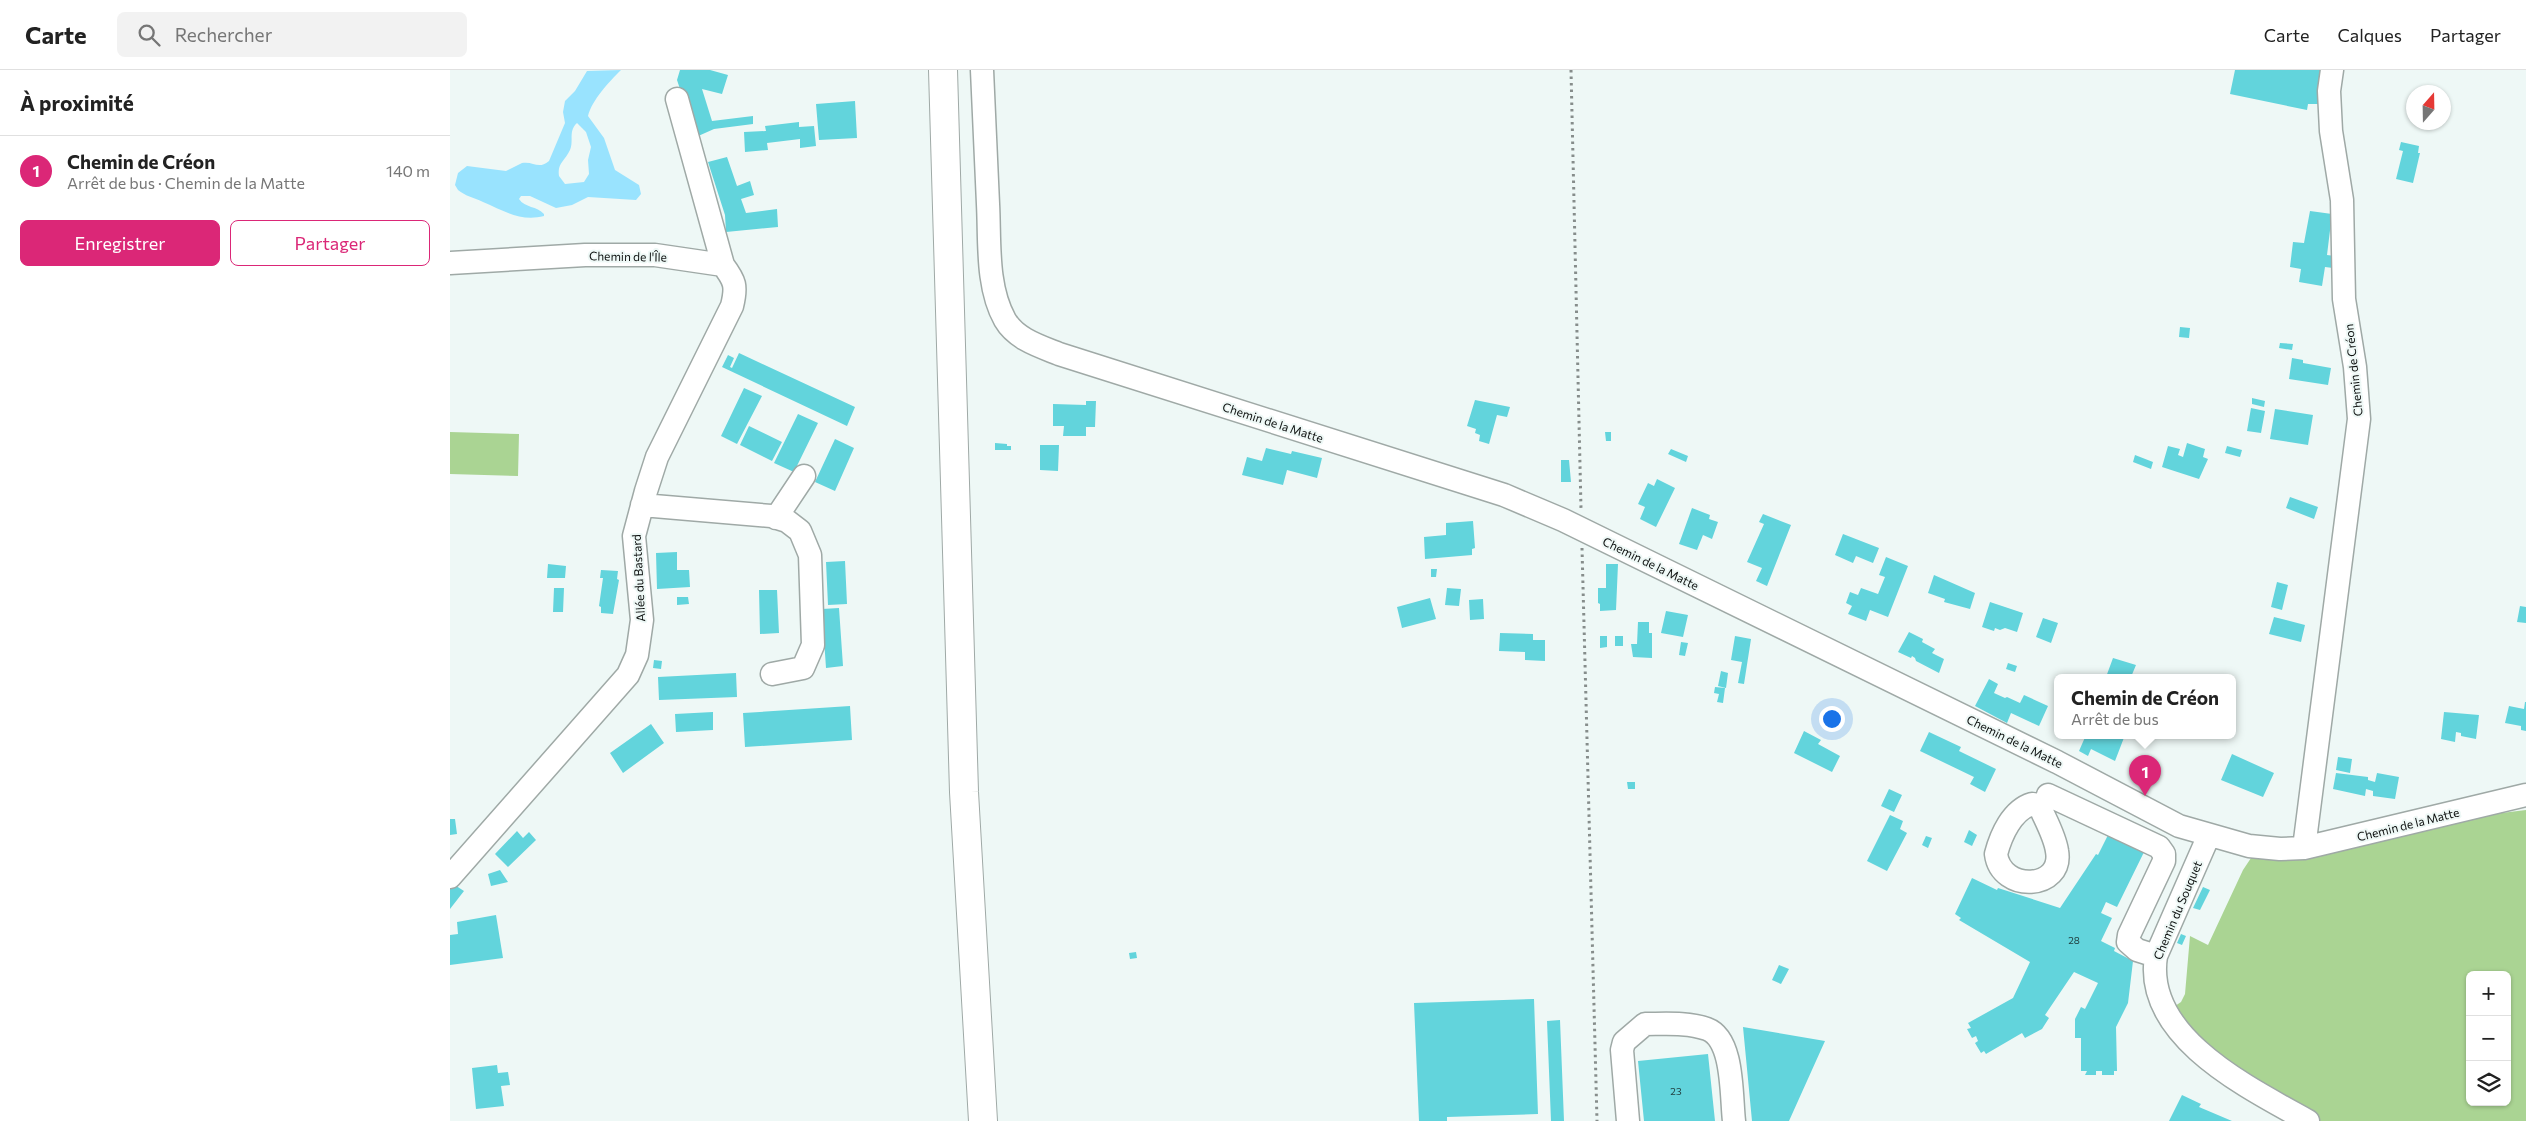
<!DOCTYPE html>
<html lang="fr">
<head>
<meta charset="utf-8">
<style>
	:root { --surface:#fff; --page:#f2f2f2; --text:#222; --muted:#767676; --line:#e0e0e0; --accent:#db2777 }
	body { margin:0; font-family:Commissioner,sans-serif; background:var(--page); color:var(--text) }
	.controls { position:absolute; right:15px; bottom:15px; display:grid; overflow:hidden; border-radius:8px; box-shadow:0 1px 4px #0004 }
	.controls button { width:45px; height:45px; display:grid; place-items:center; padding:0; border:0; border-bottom:1px solid var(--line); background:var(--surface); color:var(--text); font:25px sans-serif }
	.compass { position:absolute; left:1956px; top:15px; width:45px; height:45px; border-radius:50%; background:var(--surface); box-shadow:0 1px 4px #0004; rotate:20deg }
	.you { position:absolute; left:1381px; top:648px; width:18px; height:18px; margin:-12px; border:4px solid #fff; border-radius:50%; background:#1a73e8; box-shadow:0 0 0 8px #1a73e833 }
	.badge { display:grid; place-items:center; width:32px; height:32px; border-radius:50%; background:var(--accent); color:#fff; font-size:16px; font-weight:700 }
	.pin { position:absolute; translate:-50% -41px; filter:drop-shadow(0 1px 2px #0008) }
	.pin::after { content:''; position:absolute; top:26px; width:18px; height:15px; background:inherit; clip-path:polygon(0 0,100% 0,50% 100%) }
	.popup { position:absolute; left:1604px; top:604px; width:182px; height:65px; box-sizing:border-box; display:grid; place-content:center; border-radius:8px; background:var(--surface); filter:drop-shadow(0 1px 4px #0005); font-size:16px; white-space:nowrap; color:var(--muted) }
	.popup b { font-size:19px; color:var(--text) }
	.popup::after { content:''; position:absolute; left:50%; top:100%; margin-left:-10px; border:10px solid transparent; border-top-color:var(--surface) }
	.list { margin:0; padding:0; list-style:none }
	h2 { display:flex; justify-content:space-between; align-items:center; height:65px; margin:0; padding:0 20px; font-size:21px }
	h2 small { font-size:16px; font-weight:400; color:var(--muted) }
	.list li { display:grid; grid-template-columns:32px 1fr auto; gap:15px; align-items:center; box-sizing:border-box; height:70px; padding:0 20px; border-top:1px solid var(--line) }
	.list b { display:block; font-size:19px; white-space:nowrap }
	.list p { margin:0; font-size:16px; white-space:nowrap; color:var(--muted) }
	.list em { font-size:16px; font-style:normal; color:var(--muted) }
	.actions { display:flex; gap:10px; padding:15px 20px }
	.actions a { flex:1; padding:11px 0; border:1px solid var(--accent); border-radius:8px; text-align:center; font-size:18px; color:var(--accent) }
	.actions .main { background:var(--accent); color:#fff }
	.icon { flex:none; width:28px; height:28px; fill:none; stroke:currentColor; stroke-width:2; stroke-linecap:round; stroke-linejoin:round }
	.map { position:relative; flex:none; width:2076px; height:1051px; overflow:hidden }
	header { display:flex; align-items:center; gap:30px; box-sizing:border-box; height:70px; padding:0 25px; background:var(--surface); border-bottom:1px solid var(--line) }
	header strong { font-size:24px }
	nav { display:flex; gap:28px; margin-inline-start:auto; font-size:18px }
	.search { width:350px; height:45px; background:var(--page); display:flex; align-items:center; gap:12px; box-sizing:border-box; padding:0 18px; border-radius:8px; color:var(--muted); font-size:19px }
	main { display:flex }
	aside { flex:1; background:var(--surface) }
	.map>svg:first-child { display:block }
</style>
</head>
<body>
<header>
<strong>Carte</strong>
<div class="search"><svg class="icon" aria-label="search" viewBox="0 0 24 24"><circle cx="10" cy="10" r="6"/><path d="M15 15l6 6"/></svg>Rechercher</div>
<nav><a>Carte</a><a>Calques</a><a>Partager</a></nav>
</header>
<main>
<aside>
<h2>À proximité<small></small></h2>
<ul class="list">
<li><span class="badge">1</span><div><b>Chemin de Créon</b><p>Arrêt de bus · Chemin de la Matte</p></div><em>140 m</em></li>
</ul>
<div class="actions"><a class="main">Enregistrer</a><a>Partager</a></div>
</aside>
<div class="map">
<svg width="2076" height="1051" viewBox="0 0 2076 1051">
	<rect width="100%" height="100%" fill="#eef8f6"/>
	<path fill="#aad493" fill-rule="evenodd" d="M0 362 69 364 68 406 0 404Z
		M2076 740V1051H1870L1785 1005 1766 992 1725 936 1731 932 1735 924 1740 866 1758 875 1793 800 1803 785 2027 746ZM2020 905H2057V1032H2020Z"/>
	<path fill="#99e3fe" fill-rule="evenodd" d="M171 0C159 12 142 30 138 46L154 68 165 100 189 115 191 124 186 130 138 127 122 135 106 138 80 126H71L69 129C75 138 87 136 94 144V146C71 152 54 141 33 132 25 128 15 126 8 120L5 115 8 103 17 96 56 101 72 93C84 91 88 100 99 91L115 53 113 42 115 31 125 21 137 1ZM127 53 136 62 141 77 138 90 139 104 134 112 115 114 109 106C107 93 115 91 120 80 124 71 118 61 127 53Z"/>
	<path fill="#62d4dc" d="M230 0H260L278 5 272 24 252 19 262 51 303 46V54L264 59 246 67 227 10Z
		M1785 0H1876L1869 34H1858L1857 40 1780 24Z
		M405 31 407 68 369 70 366 34Z
		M349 52V57L364 56 366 76 350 78V69L317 73 318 80 295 82 294 62 316 61 315 56Z
		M1951 72 1969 76 1968 83H1970L1963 113 1946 109 1953 81 1949 80Z
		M277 87 287 116 300 111 304 125 291 129 296 143 327 139 328 157 276 162 275 145 258 92Z
		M1860 141 1882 144 1877 185 1885 186 1883 198 1875 197 1872 216 1849 212 1851 199 1840 197 1843 172 1854 173Z
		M1730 257 1740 258 1739 268 1729 267Z
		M1830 273 1843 274 1842 280 1829 278Z
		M289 283 405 337 397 356 272 297 278 285 284 288 280 297 282 298Z
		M1842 288 1853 290V293L1881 298 1878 315 1839 309Z
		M294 318 312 326 287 374 271 366Z
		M1802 328 1815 331 1814 337 1802 334Z
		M1025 330 1060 337 1057 347 1047 345 1039 374 1029 371 1030 365 1025 363 1026 359 1017 356Z
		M636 331H646L645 357H636V366H613L614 356H603V334L636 335Z
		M1801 338 1815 341 1811 363 1797 361Z
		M1825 339 1863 345 1858 375 1820 369Z
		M348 344 368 353 344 402 324 393Z
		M299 356 332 372 322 391 290 375Z
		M1155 362H1161V371H1156Z
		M385 369 404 378 385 421 365 412Z
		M545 373 557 374V376H561V380H545Z
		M1737 373 1755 379 1753 387 1758 389 1749 409 1712 397 1718 376 1730 379 1728 385 1733 387Z
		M590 375H609L608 401 590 400Z
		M1777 376 1792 380 1790 387 1775 383Z
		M816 378 841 384 842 381 872 388 867 408 837 400 833 415 792 405 797 387 812 391Z
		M1221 379 1238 386 1236 392 1218 384Z
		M1685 385 1703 392 1701 399 1683 392Z
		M1111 390H1119L1121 412H1111Z
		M1207 409 1225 418 1206 457 1190 449 1195 437 1188 434 1198 413 1204 416Z
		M1840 427 1868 437 1864 449 1836 438Z
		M1242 438 1260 445 1259 449 1268 452 1262 469 1253 465 1247 480 1229 474Z
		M1313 444 1341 455 1317 516 1306 511 1312 498 1297 492 1314 454 1309 452Z
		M1023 451 1025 478 1022 479V485L975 489 974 467 996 465V453Z
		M1393 464 1429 478 1423 493 1406 486 1403 493 1385 485Z
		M227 482V500H239L240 517 207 519 206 483Z
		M1436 487 1458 496 1438 547 1420 540 1416 551 1398 544 1402 536 1396 533 1400 522 1408 525 1411 518 1428 524 1435 507 1429 505Z
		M395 491 397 534 378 535 376 492Z
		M98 494 116 496 115 508H97Z
		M1156 494H1168L1166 540 1150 541V534L1148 533V518H1156Z
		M981 499H987L986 507H981Z
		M151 500 168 501 167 509 169 510 163 544 151 543V537L149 536 153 508H150Z
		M1484 505 1525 523 1520 539 1494 532 1495 529 1478 523Z
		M1827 512 1838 515 1832 540 1821 537Z
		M104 518H114L113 542H103Z
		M997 518 1011 519 1009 536 995 535Z
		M309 520H327L329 563 310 564Z
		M227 527H238L239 534 227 535Z
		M980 528 986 549 952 558 947 537Z
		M1033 529 1034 549 1020 550 1019 530Z
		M1540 532 1573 543 1567 562 1555 558 1550 560 1545 558 1544 561 1532 557Z
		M2070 536 2076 537V553L2067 552Z
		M389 538 393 596 376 598 372 539Z
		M1216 541 1238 545 1233 567 1211 563Z
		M1824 547 1855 555 1851 572 1819 564Z
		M1593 548 1608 553 1601 573 1586 567Z
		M1188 552H1199V563H1202V588L1183 587 1181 574H1187Z
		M1459 562 1473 569 1472 572 1485 579 1482 583 1494 589 1489 603 1466 591 1465 588 1462 586 1461 588 1448 582Z
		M1050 563 1083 564V570H1095V591L1075 590V582L1049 581Z
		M1150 566H1157V577L1150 578Z
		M1165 566H1173V576H1165Z
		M1285 566 1301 569 1294 614 1288 613 1292 592 1281 590Z
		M1231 572 1238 573 1235 586 1229 585Z
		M1663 588 1686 595 1681 607H1656Z
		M204 590 212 591 211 599 203 598Z
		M1558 593 1567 596 1565 602 1556 599Z
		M1271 601 1278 603 1276 618 1268 616Z
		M286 603 287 627 209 630 208 607Z
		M1539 609 1548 614 1544 623 1555 628 1557 627 1570 633 1574 625 1598 636 1589 656 1561 643 1557 653 1525 636Z
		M1265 617 1275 618 1273 633 1267 632 1269 624 1264 623Z
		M2075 632H2076V661L2071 660V656L2055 653 2059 636 2074 639Z
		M400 636 402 670 295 677 293 643Z
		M263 642V660L226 662 225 644Z
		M1994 642 2029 645 2026 669 2011 666V663L2006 662 2005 672 1991 669Z
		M201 654 214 673 173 703 160 683Z
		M1354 661 1371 670 1368 674 1390 686 1382 702 1344 683Z
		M1479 662 1511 677 1509 681 1546 699 1535 722 1520 714 1524 707 1470 681Z
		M1636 665 1645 669 1647 665H1675L1665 691 1641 679 1638 686 1629 681Z
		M1782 684 1824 703 1813 727 1771 710Z
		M1888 687 1902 689 1900 703 1886 700Z
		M1886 703 1918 707V710L1925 712 1927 703 1949 707 1945 729 1923 726V721L1916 719 1915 726 1883 719Z
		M1177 712H1185V719H1178Z
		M1439 719 1452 725 1444 742 1431 736Z
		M1440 745 1453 751 1450 759 1457 763 1437 801 1417 791Z
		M0 749H5L7 764 0 765Z
		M1519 760 1527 765 1522 776 1514 772Z
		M67 761 73 768 79 762 86 770 58 797 45 784Z
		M1660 761 1696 778 1667 837 1656 832 1651 843 1662 848 1651 871 1665 878 1664 881 1683 891 1678 933 1666 957 1667 1001H1664V1005H1652V1001H1646V1005H1635L1637 1001H1631V968H1625V949L1631 937 1635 939 1648 913 1624 902 1595 945 1599 948 1592 959 1575 968 1572 963 1536 984 1534 981 1531 983 1525 973 1528 971 1526 966 1522 968 1517 959 1521 958 1518 953 1563 928 1580 892 1509 850 1511 848 1505 844 1522 808 1547 820 1548 818 1610 838 1646 784 1648 785Z
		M1476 766 1482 768 1478 778 1472 775Z
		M50 800 58 812 41 816 38 804Z
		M0 812 14 821 0 839Z
		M1753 817 1760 820 1750 840 1743 838Z
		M46 845 53 888 0 895V865L8 864 7 852Z
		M1731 864 1736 866 1732 875 1727 873Z
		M686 882 687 888 680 889 679 883Z
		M1329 895 1339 899 1331 914 1322 910Z
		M1084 929 1088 1044 997 1047V1051H969L964 933Z
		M1110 950 1114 1051H1101L1097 951Z
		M1293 957 1375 971 1339 1051H1302Z
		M1258 984 1265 1051H1194L1188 991Z
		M47 995 48 1003 58 1002 60 1015 51 1016 54 1036 26 1039 22 998Z
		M1732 1025 1751 1034 1749 1037 1782 1051H1719Z"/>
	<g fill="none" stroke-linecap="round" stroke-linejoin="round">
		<defs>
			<path id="minor" d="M532 0C534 45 536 89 538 134 540 171 536 216 555 250 566 269 589 276 609 284L1054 425 1113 450 1607 692 1729 756 1799 776 1830 779 1854 778 2076 725
				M0 193 135 185H205L273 195
				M192 435 321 446 337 451 350 461 360 485 363 575 353 598 322 604
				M326 448 354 406
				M1598 725 1709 777 1714 784V791L1679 865 1678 872 1687 880 1706 886
				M1582 734 1589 735C1595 749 1605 766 1607 781 1614 820 1551 823 1546 784 1551 765 1562 740 1582 734Z
				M1759 765 1706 886C1693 967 1799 1018 1858 1051
				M1854 778 1909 349 1905 297 1894 229 1892 130 1881 61 1879 21 1882 0
				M0 807 178 605 187 585 192 550 184 466 196 421 207 387 282 236C287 216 285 211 273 195L227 29
				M1178 1051 1172 980 1174 972 1195 954C1214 954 1238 952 1257 959 1284 969 1281 1026 1284 1051"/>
			<path id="major" d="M493 0 514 722 533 1051"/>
		</defs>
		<use href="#minor" stroke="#9fa9a6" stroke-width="25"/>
		<use href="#major" stroke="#9fa9a6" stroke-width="30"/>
		<path stroke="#868d8b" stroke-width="3" stroke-dasharray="2.5 4" stroke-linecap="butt" d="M1121 0 1131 439
			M1132 478 1147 1051"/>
		<use href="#minor" stroke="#fff" stroke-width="22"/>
		<use href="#major" stroke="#fff" stroke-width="28"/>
	</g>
	<g text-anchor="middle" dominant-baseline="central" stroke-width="4" stroke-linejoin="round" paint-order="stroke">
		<g font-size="10" fill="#224142">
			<text x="1624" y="870">28</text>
			<text x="1226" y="1021">23</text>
		</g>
		<g font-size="12" fill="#0d100f" stroke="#eef8f6">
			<text transform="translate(178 186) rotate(1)">Chemin de l'Île</text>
			<text transform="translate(1903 300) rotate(-96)">Chemin de Créon</text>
			<text transform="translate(823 352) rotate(18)">Chemin de la Matte</text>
			<text transform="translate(1201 493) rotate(26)">Chemin de la Matte</text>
			<text transform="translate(188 508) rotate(-93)">Allée du Bastard</text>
			<text transform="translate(1565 671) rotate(26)">Chemin de la Matte</text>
			<text transform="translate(1958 754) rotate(-14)">Chemin de la Matte</text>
			<text transform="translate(1727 840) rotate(-67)">Chemin du Souquet</text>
		</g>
	</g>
</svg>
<div class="controls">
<button>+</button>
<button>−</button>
<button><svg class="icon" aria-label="layers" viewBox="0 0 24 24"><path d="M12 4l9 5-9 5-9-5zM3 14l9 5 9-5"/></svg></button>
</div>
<svg class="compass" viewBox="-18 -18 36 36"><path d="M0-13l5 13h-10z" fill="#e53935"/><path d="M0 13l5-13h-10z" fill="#767676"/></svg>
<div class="you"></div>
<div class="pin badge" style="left:1695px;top:726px">1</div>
<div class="popup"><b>Chemin de Créon</b>Arrêt de bus</div>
</div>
</main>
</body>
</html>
